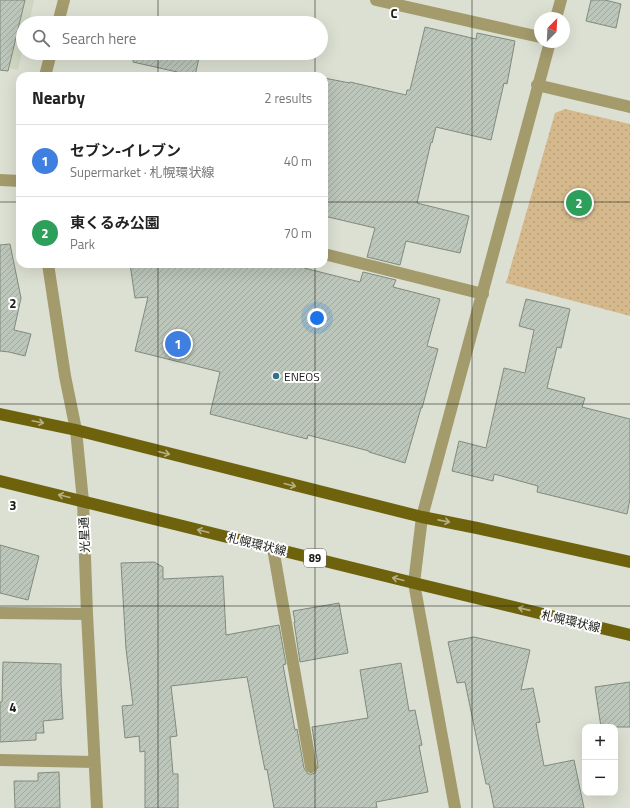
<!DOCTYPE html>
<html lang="en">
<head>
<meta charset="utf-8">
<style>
	:root { --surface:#fff; --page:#f6f6f6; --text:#222; --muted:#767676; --line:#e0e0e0; --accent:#347188 }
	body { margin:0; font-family:"Titillium Web","Noto Sans JP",sans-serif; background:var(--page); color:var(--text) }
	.controls { position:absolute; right:12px; bottom:12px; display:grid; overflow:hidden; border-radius:8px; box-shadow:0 4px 16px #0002 }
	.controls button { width:36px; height:36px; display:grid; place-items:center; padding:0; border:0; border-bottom:1px solid var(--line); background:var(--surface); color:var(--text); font:20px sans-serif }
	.compass { position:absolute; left:534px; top:12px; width:36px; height:36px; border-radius:50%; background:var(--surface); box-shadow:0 4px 16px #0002; rotate:24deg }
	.you { position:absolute; left:317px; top:318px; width:14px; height:14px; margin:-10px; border:3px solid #fff; border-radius:50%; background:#1a73e8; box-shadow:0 0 0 6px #1a73e833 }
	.badge { display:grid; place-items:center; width:26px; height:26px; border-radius:50%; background:var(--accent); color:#fff; font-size:13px; font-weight:700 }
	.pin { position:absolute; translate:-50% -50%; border:2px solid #fff; box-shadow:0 1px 4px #0006 }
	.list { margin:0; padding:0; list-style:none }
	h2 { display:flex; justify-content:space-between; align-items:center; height:52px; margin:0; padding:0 16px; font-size:17px }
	h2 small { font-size:13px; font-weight:400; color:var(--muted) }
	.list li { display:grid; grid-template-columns:26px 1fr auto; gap:12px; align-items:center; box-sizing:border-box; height:72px; padding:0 16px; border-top:1px solid var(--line) }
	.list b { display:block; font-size:15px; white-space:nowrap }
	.list p { margin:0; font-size:13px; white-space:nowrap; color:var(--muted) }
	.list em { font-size:13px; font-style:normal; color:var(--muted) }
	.icon { flex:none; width:22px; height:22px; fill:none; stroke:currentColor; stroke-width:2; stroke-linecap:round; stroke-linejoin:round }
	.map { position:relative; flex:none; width:630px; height:808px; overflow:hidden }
	.search { position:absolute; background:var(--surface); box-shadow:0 4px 16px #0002; left:16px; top:16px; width:312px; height:44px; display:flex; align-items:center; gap:10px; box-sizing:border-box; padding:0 14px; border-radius:22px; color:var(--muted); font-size:15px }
	.panel { position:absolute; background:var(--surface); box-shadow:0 4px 16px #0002; left:16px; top:72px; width:312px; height:196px; border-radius:12px }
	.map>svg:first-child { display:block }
</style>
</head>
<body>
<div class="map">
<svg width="630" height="808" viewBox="0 0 630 808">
	<defs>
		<pattern id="park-dots" width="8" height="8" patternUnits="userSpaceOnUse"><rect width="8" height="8" fill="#d5b98d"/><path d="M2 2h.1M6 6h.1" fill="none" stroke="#b69f79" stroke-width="1.8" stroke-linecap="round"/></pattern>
		<pattern id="building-hatch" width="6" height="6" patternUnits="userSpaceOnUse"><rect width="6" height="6" fill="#bcc6ba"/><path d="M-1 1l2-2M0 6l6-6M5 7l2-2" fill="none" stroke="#a1aa9f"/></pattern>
	</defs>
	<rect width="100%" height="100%" fill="#dce0d2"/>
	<path fill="#ced5c0" d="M0 0H34L29 23H23V48L18 70 0 66Z"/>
	<path fill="url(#park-dots)" d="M565 109 630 124V316L506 283 555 113Z"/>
	<path fill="url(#building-hatch)" stroke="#808a7f" d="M0 0H25L8 71 0 70Z
		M591 0H605L621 4 616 28 586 21Z
		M425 27 476 39 477 33 515 41 507 84 504 83 491 140 436 127 432 143 431 142 417 203 469 216 460 253 406 241 400 265 367 257 375 228 324 216V78L350 83V82L406 95 407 90H410Z
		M134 53H200L195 76 133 62Z
		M10 244 21 298 14 330 31 334 25 356 9 352 0 351V245Z
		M130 264H305L304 268 360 282 363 272 396 280 393 287 440 299 427 346 438 349 422 408H421L405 463 369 452V451L308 435 307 439 210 414 220 372 135 351 148 297 135 298Z
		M526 299 570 309 561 348 557 347 547 388 585 398 582 407 630 419V499L627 514 537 492 538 486 494 474 493 481 452 471 459 441 486 448 504 368 525 373 534 330 519 326Z
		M0 545 39 556 28 600 0 593Z
		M154 562 163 567V579L223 576 226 635 279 625 286 664 283 665 295 730 297 729 304 768 308 774H312L315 773 318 766 312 727 368 718 360 670 401 663 409 711 415 710 422 745 419 746 428 792 376 802 377 808H274L267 769 265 770 260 745 247 677 171 686 177 736 170 737 173 774H178V808H145V751L140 752 139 736 125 738 122 706 133 705 126 649 121 563Z
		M339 603 348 653 300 662 294 622H295L293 611Z
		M474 637 530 650 521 690 533 688 540 722 536 723 544 766 574 760 584 808H494L489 784H486L465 682 457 683 448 642Z
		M3 662 61 664V684L63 719 43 721 44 733H36V740L0 742V702H2Z
		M630 682V727H601L595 687Z
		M59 772 60 808H15L14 781H38V773Z"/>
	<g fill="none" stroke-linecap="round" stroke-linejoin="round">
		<path stroke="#a39b6c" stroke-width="12" d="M376 0 540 37
			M556 18 561 0
			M58 23 64 0
			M45 76 51 53
			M537 85 630 107
			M0 180 20 181
			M324 254 483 294
			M48 264 65 376 76 430 83 501 87 614 97 808
			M273 548 311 767
			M0 613 87 614
			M0 760 94 762
			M455 808 414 583 422 517 550 42"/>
		<path stroke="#6e620d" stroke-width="12" d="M0 414 76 430 422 517 477 528 630 562
			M0 481 414 583 630 635"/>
	</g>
	<defs><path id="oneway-shaft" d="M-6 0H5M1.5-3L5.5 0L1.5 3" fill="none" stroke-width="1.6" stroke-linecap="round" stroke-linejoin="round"/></defs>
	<g stroke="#b6b086">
		<use href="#oneway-shaft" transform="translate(38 422) rotate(12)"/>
		<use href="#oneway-shaft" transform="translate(164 453) rotate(14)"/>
		<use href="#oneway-shaft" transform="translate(290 485) rotate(14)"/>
		<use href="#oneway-shaft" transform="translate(64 496) rotate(-166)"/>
		<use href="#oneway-shaft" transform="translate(444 521) rotate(11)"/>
		<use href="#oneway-shaft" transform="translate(203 531) rotate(-166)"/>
		<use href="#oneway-shaft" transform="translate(398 579) rotate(-166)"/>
		<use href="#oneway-shaft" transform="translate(524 609) rotate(-167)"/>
	</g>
	<path fill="none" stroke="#1c1d18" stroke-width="1" stroke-opacity="0.55" d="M158 0V23M315 0V23M472 0V808M158 53V76M315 53V76M0 202H20M324 202H630M158 264V808M315 264V808M0 404H630M0 606H630"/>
	<circle fill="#347188" stroke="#fff" stroke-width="1.5" cx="276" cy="376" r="4"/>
	<g text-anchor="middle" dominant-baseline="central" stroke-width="4" stroke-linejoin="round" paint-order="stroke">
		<rect fill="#fff" stroke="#60615d" stroke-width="1" x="304" y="549" width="22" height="18" rx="3"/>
		<g font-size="11" font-weight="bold" fill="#1c1d18">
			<text x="315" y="558">89</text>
		</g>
		<g font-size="12" fill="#1c1d18" stroke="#fff" text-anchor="start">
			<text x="284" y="376">ENEOS</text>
		</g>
		<g font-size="12" fill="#1c1d18" stroke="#fff">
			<text transform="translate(84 535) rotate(-92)">光星通</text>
			<text transform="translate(257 544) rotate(14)">札幌環状線</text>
			<text transform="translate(571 621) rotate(13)">札幌環状線</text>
		</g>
	</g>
	<g font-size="13" text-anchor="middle" font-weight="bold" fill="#1c1d18" stroke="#fff" stroke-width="4" stroke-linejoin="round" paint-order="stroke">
		<text x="394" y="18">C</text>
		<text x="13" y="308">2</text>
		<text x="13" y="510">3</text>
		<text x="13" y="712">4</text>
	</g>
</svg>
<div class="controls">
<button>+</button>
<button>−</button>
</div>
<svg class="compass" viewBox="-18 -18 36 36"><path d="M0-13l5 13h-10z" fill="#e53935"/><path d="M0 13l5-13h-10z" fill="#767676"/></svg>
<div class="you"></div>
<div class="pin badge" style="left:178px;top:344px;background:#3f7fe0">1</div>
<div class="pin badge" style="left:579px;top:203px;background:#2e9e5b">2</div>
<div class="search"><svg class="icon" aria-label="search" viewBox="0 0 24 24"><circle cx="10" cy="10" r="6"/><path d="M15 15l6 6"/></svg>Search here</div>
<section class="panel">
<h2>Nearby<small>2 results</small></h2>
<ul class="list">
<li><span class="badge" style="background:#3f7fe0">1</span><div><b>セブン-イレブン</b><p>Supermarket · 札幌環状線</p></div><em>40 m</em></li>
<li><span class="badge" style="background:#2e9e5b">2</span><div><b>東くるみ公園</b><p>Park</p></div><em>70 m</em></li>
</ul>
</section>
</div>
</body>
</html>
